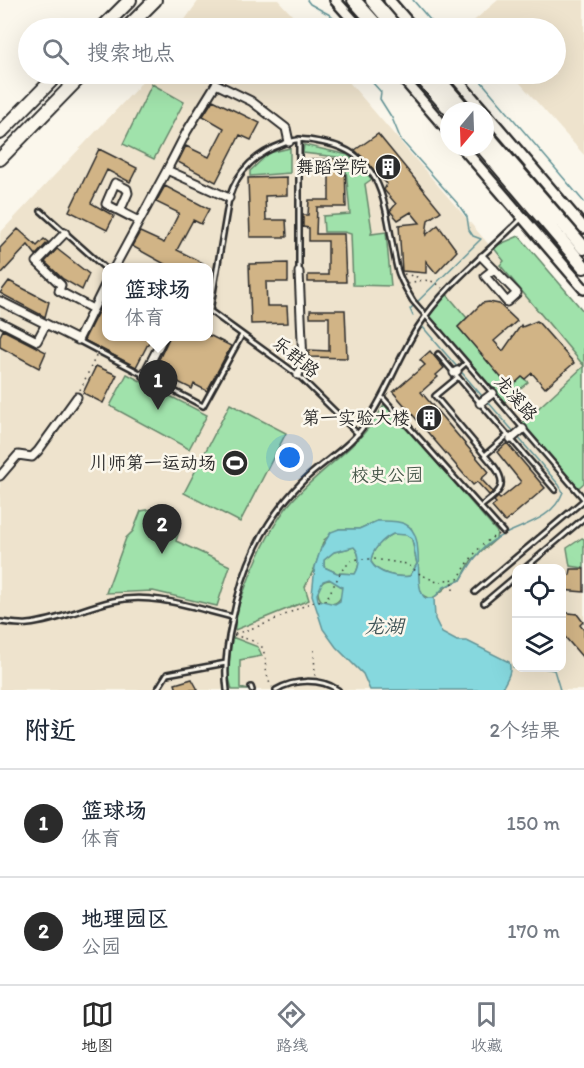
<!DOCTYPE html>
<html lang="zh">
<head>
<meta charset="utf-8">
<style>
	:root { --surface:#fff; --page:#f2f2f3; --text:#1f2937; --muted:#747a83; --line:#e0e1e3; --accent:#2b2b2b }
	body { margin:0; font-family:Itim,"LXGW WenKai TC",sans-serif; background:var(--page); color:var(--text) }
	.controls { position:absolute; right:18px; bottom:18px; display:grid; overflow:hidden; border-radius:12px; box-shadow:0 6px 24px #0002 }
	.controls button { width:54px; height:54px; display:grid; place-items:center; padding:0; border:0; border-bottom:2px solid var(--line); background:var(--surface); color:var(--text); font:30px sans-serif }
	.compass { position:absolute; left:440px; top:102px; width:54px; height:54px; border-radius:50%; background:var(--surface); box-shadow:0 6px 24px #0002; rotate:199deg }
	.you { position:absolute; left:290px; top:458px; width:21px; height:21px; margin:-15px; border:4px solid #fff; border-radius:50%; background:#1a73e8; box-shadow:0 0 0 9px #1a73e833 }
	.badge { display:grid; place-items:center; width:39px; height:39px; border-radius:50%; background:var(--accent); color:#fff; font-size:20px; font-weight:700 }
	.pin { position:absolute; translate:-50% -50px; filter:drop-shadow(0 2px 3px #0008) }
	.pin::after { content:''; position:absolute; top:32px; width:21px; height:18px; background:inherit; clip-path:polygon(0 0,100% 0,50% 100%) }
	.popup { position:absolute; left:102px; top:263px; width:111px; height:78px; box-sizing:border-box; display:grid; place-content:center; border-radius:12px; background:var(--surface); filter:drop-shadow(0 2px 4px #0005); font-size:20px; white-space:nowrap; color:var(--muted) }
	.popup b { font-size:22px; color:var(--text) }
	.popup::after { content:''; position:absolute; left:50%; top:100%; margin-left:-12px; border:12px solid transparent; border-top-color:var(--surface) }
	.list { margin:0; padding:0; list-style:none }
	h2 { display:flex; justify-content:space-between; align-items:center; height:78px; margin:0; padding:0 24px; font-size:26px }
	h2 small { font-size:20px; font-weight:400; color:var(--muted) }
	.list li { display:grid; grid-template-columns:39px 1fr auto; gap:18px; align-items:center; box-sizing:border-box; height:108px; padding:0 24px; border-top:2px solid var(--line) }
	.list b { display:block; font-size:22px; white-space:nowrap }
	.list p { margin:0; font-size:20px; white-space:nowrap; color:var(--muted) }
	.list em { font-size:20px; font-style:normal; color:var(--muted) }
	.icon { flex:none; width:33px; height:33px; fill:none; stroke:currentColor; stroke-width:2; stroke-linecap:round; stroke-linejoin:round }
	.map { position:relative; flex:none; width:584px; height:690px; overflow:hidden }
	.search { position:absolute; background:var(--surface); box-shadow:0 6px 24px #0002; left:18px; right:18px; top:18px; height:66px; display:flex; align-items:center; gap:15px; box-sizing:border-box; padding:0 21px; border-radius:33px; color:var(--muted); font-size:22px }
	.sheet { height:294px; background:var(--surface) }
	nav { display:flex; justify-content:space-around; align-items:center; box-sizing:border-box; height:84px; border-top:2px solid var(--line); background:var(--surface); font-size:16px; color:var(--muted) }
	nav a { display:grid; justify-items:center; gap:3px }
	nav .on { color:var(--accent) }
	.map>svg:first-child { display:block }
</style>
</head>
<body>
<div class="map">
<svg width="584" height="690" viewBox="0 0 584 690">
	<rect width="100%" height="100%" fill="#fbf7ec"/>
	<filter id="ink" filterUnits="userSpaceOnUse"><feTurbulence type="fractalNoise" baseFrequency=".0167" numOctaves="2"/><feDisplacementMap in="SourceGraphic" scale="12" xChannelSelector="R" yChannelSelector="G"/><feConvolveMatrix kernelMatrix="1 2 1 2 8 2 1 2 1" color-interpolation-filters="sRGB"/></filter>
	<g filter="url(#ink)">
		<path fill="#eee3cd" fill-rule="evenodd" d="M199 0H278L304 28H179Z
			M498 0H584V155L512 74H556V28H473L469 25Z
			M147 74H342L584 355V690H0V233L137 88ZM107 268H209V336H107ZM516 568H562V668H516Z"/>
		<path fill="#a0e2ab" stroke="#66866b" stroke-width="1.5" d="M152 84 184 102 154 159 123 144Z
			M304 145 348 155 372 179 365 184 372 231 371 234 386 232 391 286 353 285 351 234 344 232H324L323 216 350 214 345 158 303 153Z
			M290 148V173L250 176V171L269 153Z
			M519 236 584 312V483L576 490 520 425 584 366 500 265 504 261 493 247Z
			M444 291 467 318 458 327 510 387 522 377 528 382 502 404 425 316Z
			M127 374 207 415 189 449 110 406Z
			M385 403 497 532 496 539 471 561 461 580C445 583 443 594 430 599L422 595 419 586 417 545 411 528 377 521 359 529H339L324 540 315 567 305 587 309 600 235 630C233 617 241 599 246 586 257 557 271 526 291 502 321 467 364 445 385 403Z
			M230 404 286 433 240 522 184 493Z
			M159 508 179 531 176 541 230 566 217 606 153 591 106 593 126 538 133 531 141 511Z
			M393 534H406L412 539 417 564 410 576C397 578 378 574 371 562 371 550 383 539 393 534Z
			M582 538 584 539V568L570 566 567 548Z
			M354 547C361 554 360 566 355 574L337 573 324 567V560L334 552Z
			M318 592a12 12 0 1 1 24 0a12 12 0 1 1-24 0Z
			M232 637 258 647 262 656 240 660V688L249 690H232L228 674Z"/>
		<path fill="#86d8de" stroke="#629396" stroke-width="1.5" fill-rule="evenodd" d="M377 521C385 521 397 520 405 524 428 534 411 584 425 598H434L435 619 442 633 457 641H467L509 662C513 672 506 681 501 690H370L363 674 336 647 323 629 312 595 315 567 321 548 331 532 339 529H359ZM393 534 406 535 412 539 417 564 410 576C397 578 378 574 371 562 371 550 383 539 393 534ZM354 547C361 554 360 566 355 574L337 573 324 567V560L334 552ZM329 579 342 587 340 601 335 604 318 600 317 594 323 581Z"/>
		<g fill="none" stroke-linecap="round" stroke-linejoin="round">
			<path stroke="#629396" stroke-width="1.5" d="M307 0 310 4 330 15 343 28
				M413 0 437 28
				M374 74 372 82 381 92 380 99 392 118 401 140 458 204 467 217 469 230 473 236 481 239 410 309 413 316
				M475 74 584 202
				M421 325 482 396
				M488 402 514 432
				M434 598 444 587 461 580C470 565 478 550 494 540 517 525 552 522 563 492L559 485 517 436
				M513 667H516
				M543 668 554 670 560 690"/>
		</g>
		<path fill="#d1b486" stroke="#2b2b2b" stroke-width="1.5" d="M213 100 260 123 251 140 240 135 216 182 178 162 186 146 209 157 224 128 203 116Z
			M378 134 441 211 428 220 426 235 438 225 457 251 436 273 426 261V273L402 271 399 225 420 223 411 212 398 220 390 211 396 204 384 190 387 184 355 150Z
			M99 149 137 168 130 182 107 170 91 203 114 216 107 230 69 211Z
			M309 159H345L346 207H317L316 234H344L346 282H308V275H328V241H309V228L303 227V215H308L309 200H329V166H309Z
			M287 177V195L265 196 266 220H286L287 237H250L248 178Z
			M165 186 209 209 201 224 193 220 177 250 203 263 200 267H170L132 246 140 232 164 243 179 213 156 202Z
			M18 229 37 246 44 239 48 242 36 255 28 245 0 275V248Z
			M57 249 89 274 82 290 63 279 45 262Z
			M288 263V282H266L267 306H287L288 323 251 324 249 264Z
			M9 281 49 302 45 317 0 293Z
			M107 294V336H152L136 367 84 340Z
			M489 302 499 304 517 321 494 341 503 351 521 325 522 327 537 321 574 363 545 388 532 373 525 379 522 377 510 388 458 327 482 303Z
			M310 310H345L347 358 309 357V350L329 351V317H310Z
			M3 330 46 352 39 368 0 347V336Z
			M209 335 231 346 207 391 194 384 192 389 154 370 170 336H209Z
			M430 351 444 368 436 375 438 377 421 392 489 472 481 479 493 492 489 495 477 482 473 485 393 392 425 365 420 360Z
			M96 366 117 375 103 403 83 393Z
			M507 443 545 488 505 522 492 507 496 503 494 501 498 497 500 499 521 482 497 452Z
			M571 569H584V592L561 590V574L570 575Z
			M561 612 577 614 583 622 580 625 584 630V659L565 637 561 636Z
			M192 679 198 690H177L175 684Z"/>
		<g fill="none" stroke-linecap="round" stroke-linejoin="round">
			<defs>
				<path id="lane" d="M41 211 107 270
					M299 272V139
					M210 311 229 198C238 169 257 153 285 143 302 137 308 140 325 143 389 155 385 218 397 268 400 280 407 291 413 301L584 499
					M210 311 298 375 358 434
					M79 341 203 406 242 335
					M438 354 555 490
					M457 371 466 363
					M458 377 435 396 494 466C510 487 497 494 480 507
					M383 398 503 532
					M485 455 508 435
					M525 568 584 518
					M475 592 584 500
					M484 603 516 576
					M0 622C9 623 19 625 28 624 58 621 85 607 113 601 153 592 194 608 233 617
					M251 687 252 690
					M157 690 167 674 226 663
					M227 690C224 668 227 644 232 622 243 566 262 523 302 482 321 463 347 449 363 427 386 396 397 360 418 327 445 285 486 254 521 219
					M276 690C294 679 320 678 338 690"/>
				<path id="street" d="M229 198 167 170 187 131 216 84 251 101 286 128 289 142
					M120 211 128 193 127 189 115 183 106 204 139 221
					M65 233 37 262 61 285 59 291 93 309
					M482 257 517 293 507 302 485 276 494 269
					M114 268 167 170
					M0 301 78 340 107 281
					M0 322 37 341 46 324
					M454 373 457 371
					M144 375 164 336
					M298 375 303 363 299 272
					M480 403 493 393
					M511 439 523 429
					M0 476 18 455 32 457 38 451 77 397"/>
				<path id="secondary" d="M335 0 360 28
					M389 0 413 28
					M399 74 449 132
					M452 74 484 111
					M485 112 584 228
					M462 147 584 289"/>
				<path id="highway" d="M354 0 379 28
					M372 0 396 28
					M102 28 130 0
					M127 28 155 0
					M418 74 451 111
					M434 74 466 111
					M0 133 58 74
					M485 133 584 248
					M482 147 584 267
					M0 159 83 74"/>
			</defs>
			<use href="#lane" stroke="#2b2b2b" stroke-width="8"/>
			<use href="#street" stroke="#2b2b2b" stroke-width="11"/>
			<use href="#secondary" stroke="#2b2b2b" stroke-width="14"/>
			<use href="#highway" stroke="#2b2b2b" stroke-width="16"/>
			<path stroke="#2b2b2b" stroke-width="1.5" stroke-dasharray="1.5 4.5" stroke-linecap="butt" d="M404 274 417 277 421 280
				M408 284C420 279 433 278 442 288
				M80 390 97 354
				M453 590V579
				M235 634 268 623 312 602 326 600 342 570 351 561 358 559H374L407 564 420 574 439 583 444 580 458 579C469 561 479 543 499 534
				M234 635C242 638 255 640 261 646 267 651 263 674 272 687
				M314 650 315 676"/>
			<use href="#lane" stroke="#fbf7ec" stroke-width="3"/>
			<use href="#street" stroke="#fbf7ec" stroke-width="7"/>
			<use href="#secondary" stroke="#fbf7ec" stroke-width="9"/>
			<use href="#highway" stroke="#fbf7ec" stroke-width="12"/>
		</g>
	</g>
	<defs>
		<symbol id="building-disc" viewBox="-11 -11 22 22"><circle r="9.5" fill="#2b2b2b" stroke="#fbf7ec"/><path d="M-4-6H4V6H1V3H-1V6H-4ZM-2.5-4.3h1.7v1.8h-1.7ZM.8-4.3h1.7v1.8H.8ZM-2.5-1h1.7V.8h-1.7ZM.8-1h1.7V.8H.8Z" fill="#fff"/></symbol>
		<symbol id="stadium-disc" viewBox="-11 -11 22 22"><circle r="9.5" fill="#2b2b2b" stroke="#fbf7ec"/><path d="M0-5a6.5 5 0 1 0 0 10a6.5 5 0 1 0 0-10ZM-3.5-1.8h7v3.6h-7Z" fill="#fff"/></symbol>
	</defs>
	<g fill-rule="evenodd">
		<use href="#building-disc" x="373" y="152" width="30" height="30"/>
		<use href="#building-disc" x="414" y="403" width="30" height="30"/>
		<use href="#stadium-disc" x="220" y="448" width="30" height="30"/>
	</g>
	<g text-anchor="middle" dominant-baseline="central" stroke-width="5" stroke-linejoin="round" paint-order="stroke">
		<g font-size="18" fill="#2b2b2b" stroke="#fbf7ec" text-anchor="end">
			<text x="368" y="167">舞蹈学院</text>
			<text x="410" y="418">第一实验大楼</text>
			<text x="216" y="463">川师第一运动场</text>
		</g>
		<g font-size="18" fill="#2b2b2b" stroke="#fbf7ec">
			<text transform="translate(296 357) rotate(39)">乐群路</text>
			<text transform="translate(516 398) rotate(49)">龙溪路</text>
		</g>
		<g font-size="18" fill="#48594b" stroke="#fbf7ec">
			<text x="387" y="475">校史公园</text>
		</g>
		<g font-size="20" font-style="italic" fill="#425658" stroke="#fbf7ec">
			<text x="384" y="626">龙湖</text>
		</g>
	</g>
</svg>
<div class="controls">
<button><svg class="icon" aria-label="locate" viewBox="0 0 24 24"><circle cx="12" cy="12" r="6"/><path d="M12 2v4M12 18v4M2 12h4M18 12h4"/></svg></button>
<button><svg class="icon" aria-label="layers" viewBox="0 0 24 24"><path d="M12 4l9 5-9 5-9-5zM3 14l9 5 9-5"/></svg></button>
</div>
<svg class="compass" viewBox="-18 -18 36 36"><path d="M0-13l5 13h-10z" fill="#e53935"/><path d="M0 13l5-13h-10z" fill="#747a83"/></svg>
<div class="you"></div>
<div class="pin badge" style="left:158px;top:410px">1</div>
<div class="popup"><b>篮球场</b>体育</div>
<div class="pin badge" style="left:162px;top:554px">2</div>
<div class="search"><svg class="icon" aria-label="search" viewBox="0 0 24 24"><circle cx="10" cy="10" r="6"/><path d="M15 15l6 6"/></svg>搜索地点</div>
</div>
<section class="sheet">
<h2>附近<small>2个结果</small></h2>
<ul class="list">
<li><span class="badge">1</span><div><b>篮球场</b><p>体育</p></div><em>150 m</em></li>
<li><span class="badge">2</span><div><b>地理园区</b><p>公园</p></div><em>170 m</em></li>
</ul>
</section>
<nav>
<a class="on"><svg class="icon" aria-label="map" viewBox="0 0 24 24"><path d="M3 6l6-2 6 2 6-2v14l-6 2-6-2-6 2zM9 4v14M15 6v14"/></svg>地图</a>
<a><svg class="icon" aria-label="directions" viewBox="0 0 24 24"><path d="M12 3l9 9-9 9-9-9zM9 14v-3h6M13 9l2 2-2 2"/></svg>路线</a>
<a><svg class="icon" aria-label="saved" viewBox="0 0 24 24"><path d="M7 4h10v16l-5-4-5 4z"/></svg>收藏</a>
</nav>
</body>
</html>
